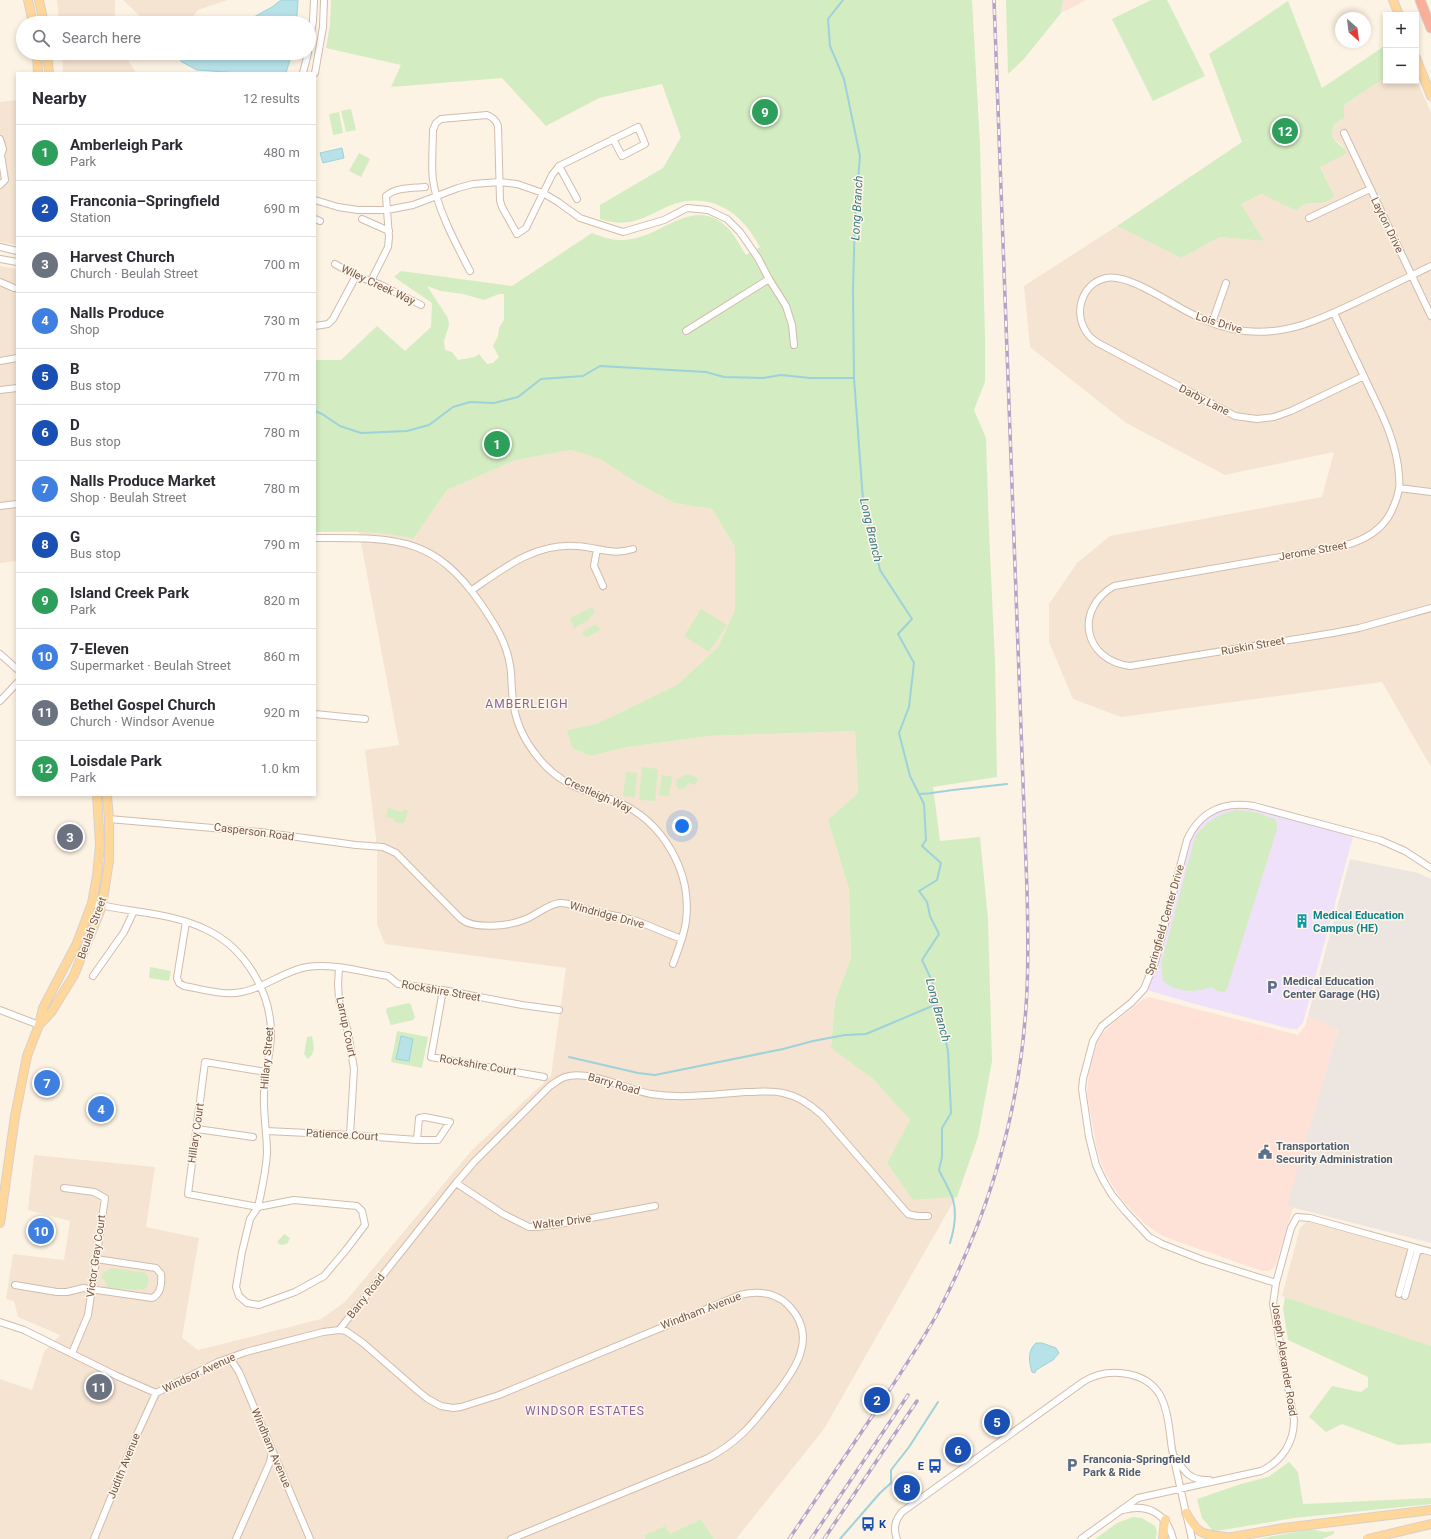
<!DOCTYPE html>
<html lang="en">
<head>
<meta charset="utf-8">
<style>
	:root { --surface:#fff; --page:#f2f2f3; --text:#2b2b33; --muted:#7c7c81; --line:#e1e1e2; --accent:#0f766e }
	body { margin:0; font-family:Roboto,sans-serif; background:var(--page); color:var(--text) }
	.controls { position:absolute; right:12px; top:12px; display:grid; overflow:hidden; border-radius:0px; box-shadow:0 2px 6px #0003 }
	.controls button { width:36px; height:36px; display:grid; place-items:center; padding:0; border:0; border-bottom:1px solid var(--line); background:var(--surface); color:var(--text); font:20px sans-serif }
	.compass { position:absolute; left:1335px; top:12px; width:36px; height:36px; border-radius:50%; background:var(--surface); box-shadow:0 2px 6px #0003; rotate:152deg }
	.you { position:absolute; left:682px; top:826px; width:14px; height:14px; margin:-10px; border:3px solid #fff; border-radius:50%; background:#1a73e8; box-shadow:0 0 0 6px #1a73e833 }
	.badge { display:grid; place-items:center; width:26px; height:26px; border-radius:50%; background:var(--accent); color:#fff; font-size:13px; font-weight:700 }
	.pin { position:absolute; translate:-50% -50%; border:2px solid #fff; box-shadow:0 1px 4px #0006 }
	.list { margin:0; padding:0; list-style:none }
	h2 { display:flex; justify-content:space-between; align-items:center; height:52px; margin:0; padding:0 16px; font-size:17px }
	h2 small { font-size:13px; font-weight:400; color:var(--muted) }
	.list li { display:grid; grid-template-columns:26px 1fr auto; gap:12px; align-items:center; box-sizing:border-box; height:56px; padding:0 16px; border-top:1px solid var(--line) }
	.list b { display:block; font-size:15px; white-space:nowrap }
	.list p { margin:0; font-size:13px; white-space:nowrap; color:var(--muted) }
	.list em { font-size:13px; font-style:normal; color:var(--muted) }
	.icon { flex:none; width:22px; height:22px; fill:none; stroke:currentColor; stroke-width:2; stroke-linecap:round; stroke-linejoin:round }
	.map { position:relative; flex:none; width:1431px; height:1539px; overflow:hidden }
	.search { position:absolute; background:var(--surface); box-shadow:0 2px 6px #0003; left:16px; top:16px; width:300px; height:44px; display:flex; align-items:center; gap:10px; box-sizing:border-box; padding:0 14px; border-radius:22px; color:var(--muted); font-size:15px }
	.panel { position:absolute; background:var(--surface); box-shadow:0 2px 6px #0003; left:16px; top:72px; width:300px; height:724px; border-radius:0px }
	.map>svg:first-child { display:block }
</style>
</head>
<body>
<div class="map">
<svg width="1431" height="1539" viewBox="0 0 1431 1539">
	<rect width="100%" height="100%" fill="#fdf3e4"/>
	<path fill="#f5e4d2" d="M57 0H115V23H59Z
		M123 0H227L198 10 188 23H147Z
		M62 53H124L136 73H63Z
		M1386 77V81H1416V78L1431 113V767L1382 682 1121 717 1073 699 1049 642V604L1077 563 1110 536 1322 497 1334 452 1225 475 1126 423 1030 347 1024 286 1117 226 1181 258 1220 237 1264 241 1241 204 1263 194 1297 211 1301 206 1306 203 1317 204 1335 197 1320 166 1344 147 1334 139 1332 133 1333 128 1338 121 1344 119V105Z
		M17 100V245L0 242V102Z
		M0 266 17 269V561L0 563Z
		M571 450 600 459 637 483 674 503 712 509 735 547V610L718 647 677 685 596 724 568 730 572 748 590 756 628 747 709 736 855 731 858 793 828 820 849 889 851 958 835 1001 831 1048 874 1080 910 1120 887 1163 913 1200 956 1197 824 1429 736 1539H714L701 1519 670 1534 665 1526 644 1535 645 1539H0V1379L32 1390 44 1352 60 1335 18 1317 14 1301 6 1299 13 1254 64 1260 70 1221 28 1210 34 1155 155 1167 146 1227 199 1238 182 1338 198 1350 321 1319 345 1302 473 1149 551 1076 566 968 385 944 377 924V847L365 750 399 745 359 532H380L395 534 413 539 447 490 516 460Z
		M1308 1222 1431 1256V1346L1282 1296 1300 1228 1305 1223Z"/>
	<path fill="#fee2d7" d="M1063 0H1086L1061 13Z
		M1149 997 1298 1035 1305 1026 1308 1016 1338 1028 1288 1206 1293 1208 1275 1267 1269 1271H1262L1176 1241 1163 1236 1146 1225 1121 1199 1108 1178 1101 1163 1096 1145 1087 1093 1089 1073 1097 1042 1103 1033 1115 1021 1128 1012 1142 1000Z"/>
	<path fill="#ede5df" d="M1350 859 1418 873 1431 879V1243L1287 1206 1338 1029 1308 1016Z"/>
	<path fill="#f0e1fa" d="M1254 806 1354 833 1303 1023 1297 1029H1291L1191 1003 1144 989 1151 973 1194 826 1220 808Z"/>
	<path fill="#d4ecc2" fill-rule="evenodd" d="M331 0H972L980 145 985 336V382L974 410 986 438 989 532 995 661 997 777 933 787 940 841 980 837 988 919 992 1061 978 1137 957 1197 913 1200 887 1163 910 1120 874 1080 831 1048 835 1001 851 958 849 889 828 820 858 793 855 731 709 736 628 747 590 756 572 748 567 730 596 724 677 685 718 647 735 610V547L712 509 674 503 637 483 600 459 571 450 516 460 447 490 413 539C381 530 348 532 315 532V360H341L377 326 405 351 431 327 432 303 394 277 401 271 512 286 592 233C605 238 617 242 631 239 664 235 694 196 727 227 735 235 740 246 746 255L760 247C755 239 750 230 744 224 726 202 696 194 669 206 644 217 630 229 600 219V205L663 168 681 137 662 84 599 98 546 126 502 78 391 87 401 65 326 48 330 25ZM427 286 441 291 463 294 484 300 499 294H504V320L499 328 498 336 493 346 499 357 493 363 487 364 479 354 475 357 458 360 452 352 445 350 444 341 449 325 448 318Z
		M1006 0H1063L1061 13 1024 59 1008 74Z
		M1151 0H1167L1205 76 1153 101 1112 19Z
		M1288 1 1322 88 1386 45V77L1344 105V119C1335 121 1329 130 1334 139 1337 144 1343 146 1347 153L1320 167 1335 197C1331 199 1325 203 1320 203 1309 205 1306 199 1297 211L1262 194 1241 204 1264 241 1220 237 1181 258 1117 226 1242 142 1209 54Z
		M351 109 356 130 346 132 341 111Z
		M339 112 343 133 333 135 329 114Z
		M359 153 370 159 361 177 349 171Z
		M593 607 594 613 587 621 574 628 570 618Z
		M701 609 727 625 709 652 684 636Z
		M596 624 600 630 588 637 584 636 582 632Z
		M642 767 658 769 655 801 639 800Z
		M626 772 637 773 635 797 623 796Z
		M687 774 698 778 695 785 689 783 683 789H679L676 785 677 779Z
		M662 775 672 777 669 796 659 795Z
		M388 808 402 812 404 809 408 811 404 823 394 822V819L386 817Z
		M1236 810 1255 812 1275 819 1277 824V829L1227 989 1224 992 1217 991 1211 987C1207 988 1203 990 1199 990 1186 993 1173 989 1163 981L1161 964 1195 837C1205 822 1218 814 1236 810Z
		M150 967 171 971 169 981 149 978Z
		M409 1003 411 1005 415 1017 413 1020 391 1025 390 1023 386 1011 387 1008Z
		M397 1031 428 1037 422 1068 391 1062Z
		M312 1036C314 1046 316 1052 308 1059L304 1054 307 1037Z
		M284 1234 290 1238 287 1244 280 1245 277 1242Z
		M111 1268 146 1273C150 1280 149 1285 144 1290L107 1288 105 1280 101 1277 102 1274Z
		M1285 1297 1431 1346V1443L1398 1445 1342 1424 1326 1432 1309 1417 1332 1386 1361 1392 1368 1387V1377L1288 1340 1283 1308Z
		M1289 1462 1298 1472 1303 1504 1431 1498V1504L1294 1518 1223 1530 1213 1531 1202 1518 1197 1499 1241 1484 1268 1477Z
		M1133 1517 1142 1518 1155 1526 1157 1531 1156 1539H1095L1117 1523Z
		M701 1519 714 1539H645L644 1535 665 1526 670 1534Z
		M1311 1529 1325 1532 1334 1531V1534L1322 1539H1258Z"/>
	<path fill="#b7e2e8" stroke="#9dd2da" d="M281 0H298L297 15 295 23H243L272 7Z
		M174 53H292L286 73H240L197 70 182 62Z
		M342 148 344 158 323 163 320 153Z
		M401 1036 413 1039 409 1061 396 1059Z
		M1036 1343H1042L1056 1348 1059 1353 1053 1360 1036 1370 1035 1373 1032 1372C1029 1362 1027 1351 1036 1343Z"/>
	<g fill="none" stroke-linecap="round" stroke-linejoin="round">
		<path stroke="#9dd2da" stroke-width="2" d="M843 0 828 19 830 46 844 79 860 156 855 216 853 291 854 378 863 500 880 570 912 619 898 634 914 663 909 707 899 733 910 776 924 804 926 840 922 846 941 863 937 880 919 891 927 902 930 916 939 934 922 960 932 981 948 1051 951 1113 942 1128V1157L939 1170C942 1177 946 1183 949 1190 958 1206 955 1227 950 1243
			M315 411 322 414 340 426 361 433 407 431 429 425 453 407 470 402 494 403 518 397 541 379 583 376 600 366 706 372 724 377 763 378 781 375 810 378H854
			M919 794C931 794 942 791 953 790 971 788 989 786 1007 784
			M569 1057 638 1073 655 1075 783 1049 813 1041 845 1035 866 1034 937 1004
			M840 1539 880 1493 891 1483V1470L909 1447 938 1402"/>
		<defs>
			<path id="minor" d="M309 46 313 21 314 0
				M303 73 308 53
				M315 73 323 27 324 0
				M1344 133 1431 316
				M0 139 3 149 1 155 5 180 0 185
				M559 166 577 199
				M315 200 338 207 358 210H387L413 205 458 188 473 184 500 182 517 184 543 193 558 202 580 218 623 232 664 220 687 208 708 210 727 219 740 232 758 258 769 279 686 331
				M1309 218 1370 189
				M315 219 320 221
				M362 219 389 231
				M0 247 17 251
				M0 259 17 262
				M335 264 356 276 379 284 421 305
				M470 271C456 244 437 209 433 180 431 164 433 146 433 130L436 123 441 119 487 115C493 117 496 120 498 126L500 201 502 207 517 234 526 228 552 175 559 166 638 127 645 144 622 156 613 139
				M769 279 786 306 792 325 794 345
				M371 281 388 247 389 237 386 196C396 187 413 188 425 187
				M0 282 14 288
				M1334 313C1345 337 1357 361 1368 385 1382 414 1397 443 1399 476 1399 480 1400 485 1399 488 1398 497 1394 506 1390 514 1380 532 1362 541 1343 546L1114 586C1074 609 1083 660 1130 666L1333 633 1359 628 1431 608
				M1212 323 1226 283
				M315 326 328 324 333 319 356 276
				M0 361 17 358
				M1364 376 1291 411 1274 417 1257 419 1235 416 1098 343C1094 340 1090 338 1087 333 1073 313 1081 284 1106 278 1129 273 1172 305 1194 315 1209 323 1228 329 1245 331 1289 336 1325 317 1363 299 1386 288 1408 277 1431 266
				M0 390 17 388
				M1399 488 1431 492
				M0 506 17 504
				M315 538C393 538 433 534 481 604 494 623 506 641 510 665 512 676 511 688 513 700 515 720 524 740 537 756 549 772 566 784 586 791 596 795 606 797 616 801 663 821 692 871 686 921 684 936 678 950 673 964
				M597 549 594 566 603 586
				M472 590C504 568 535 543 576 546 598 547 611 556 633 549
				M0 654 17 669
				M0 701 17 683
				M315 714 365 719
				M109 819 260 832 356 845 383 847 396 853 461 919C475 930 510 926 526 919 536 915 547 905 559 903 569 902 579 908 588 910 602 914 617 915 630 919 648 924 664 933 682 939
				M92 903C130 913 171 912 207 930 245 948 272 993 271 1036 270 1055 265 1073 264 1093 263 1113 267 1133 267 1153 266 1171 262 1189 258 1207L188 1194 205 1062 266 1072
				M186 922 177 978 179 983 184 986C202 989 223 996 242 992 265 988 283 971 307 967 329 963 360 971 382 975L388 976 398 984 443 990 522 1005 559 1010
				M339 968 338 984 339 1000 348 1032 354 1069 350 1135
				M93 976 124 932 134 911
				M443 990 431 1057 544 1077
				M0 1010 39 1025
				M425 1117 450 1122 438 1140H417L419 1118Z
				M197 1129 253 1137
				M266 1131 350 1135 417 1140
				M456 1183 503 1214 529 1227H537L559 1224 655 1206
				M64 1188 94 1192 105 1198 88 1315 72 1353
				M294 1200 357 1206 362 1211 365 1225 346 1250 324 1276 295 1292 259 1305 247 1303 239 1296 236 1287 242 1252 250 1219 258 1207Z
				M1276 1283 1203 1260 1162 1244 1149 1237 1125 1211 1112 1195 1103 1180 1096 1165 1089 1137 1082 1089 1083 1079 1093 1041 1102 1026 1131 1003 1144 989 1155 962 1187 840C1200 811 1224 801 1254 806L1380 840 1405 851 1431 868
				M15 1285 57 1292H67L83 1288 152 1298C161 1294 162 1284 161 1274L156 1268 96 1259
				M1399 1294 1412 1247
				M1405 1296 1418 1249
				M0 1322 24 1330 117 1376 156 1393 218 1362 246 1352 323 1332 339 1330 346 1331 363 1343 418 1391 428 1399 441 1406 453 1408 461 1407 499 1395 740 1295C757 1291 775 1292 788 1305 820 1337 794 1372 772 1399 752 1425 738 1442 708 1458L511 1539
				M339 1330 456 1183 474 1162 550 1086C555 1083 559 1079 565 1077 589 1069 627 1090 651 1094 683 1099 714 1094 746 1092 758 1092 771 1090 783 1093 798 1096 811 1105 822 1115L908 1214 917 1216H928
				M230 1358 239 1372 310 1539
				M1176 1458C1184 1472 1191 1481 1209 1480
				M1123 1510C1148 1503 1167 1514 1173 1539
				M94 1539 134 1441 156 1393
				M236 1539 270 1462 272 1452
				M897 1539C893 1529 895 1520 902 1512L1083 1382C1106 1367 1145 1370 1160 1395 1169 1412 1169 1431 1172 1449 1178 1479 1185 1509 1192 1539
				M1081 1539 1138 1498 1261 1471C1282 1461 1294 1443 1294 1420L1273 1304 1276 1283 1291 1228 1297 1217 1310 1218 1431 1252"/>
			<path id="major" d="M28 0 33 23
				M39 0 44 23
				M1393 0 1399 15
				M37 53 38 73
				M47 53 49 73
				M1416 58 1431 96
				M40 1024 52 1011 74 975 102 906 109 861V819L107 795
				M0 1223 15 1116 27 1056 39 1025 43 1008 77 943 92 903 97 876 100 845 97 795
				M1186 1513C1199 1535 1201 1534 1226 1537
				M1163 1539 1165 1520
				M1221 1539 1284 1528 1431 1510
				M1368 1539 1431 1524"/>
			<path id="highway" d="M1420 0 1431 28"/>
		</defs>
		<use href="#minor" stroke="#d1bcac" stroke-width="8"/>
		<use href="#major" stroke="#d9d0cc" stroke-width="10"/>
		<use href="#highway" stroke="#d9d0cc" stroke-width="11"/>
		<use href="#minor" stroke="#fff" stroke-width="6"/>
		<use href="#major" stroke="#ffd79a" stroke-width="8"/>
		<use href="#highway" stroke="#faaf98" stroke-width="9"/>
		<defs>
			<path id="rail" d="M789 1539C816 1499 844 1458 871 1418 893 1385 916 1351 936 1316 987 1220 1019 1115 1026 1007 1029 968 1028 929 1027 890L994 0
				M811 1539 908 1395
				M824 1539 917 1401"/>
		</defs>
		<use href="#rail" stroke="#b5a2c8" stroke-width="3.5"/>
		<use href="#rail" stroke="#fff7eb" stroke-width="2" stroke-dasharray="6" stroke-linecap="butt"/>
	</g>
	<defs>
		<symbol id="building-bare" viewBox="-9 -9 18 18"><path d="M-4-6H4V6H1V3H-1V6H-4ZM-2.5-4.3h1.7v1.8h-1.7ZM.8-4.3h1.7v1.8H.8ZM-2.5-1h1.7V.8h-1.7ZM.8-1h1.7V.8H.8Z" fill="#0f9aa8" stroke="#fff7eb" stroke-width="2.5" paint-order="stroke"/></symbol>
		<symbol id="parking-bare" viewBox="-9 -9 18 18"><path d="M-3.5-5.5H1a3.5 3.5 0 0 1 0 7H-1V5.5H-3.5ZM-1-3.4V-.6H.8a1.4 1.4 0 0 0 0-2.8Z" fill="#5c6f8a" stroke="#fff7eb" stroke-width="2.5" paint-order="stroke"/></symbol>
		<symbol id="civic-bare" viewBox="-9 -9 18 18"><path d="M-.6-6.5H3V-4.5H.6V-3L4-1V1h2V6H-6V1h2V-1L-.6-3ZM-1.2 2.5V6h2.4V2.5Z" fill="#5c6f8a" stroke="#fff7eb" stroke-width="2.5" paint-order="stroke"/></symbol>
		<symbol id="bus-bare" viewBox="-9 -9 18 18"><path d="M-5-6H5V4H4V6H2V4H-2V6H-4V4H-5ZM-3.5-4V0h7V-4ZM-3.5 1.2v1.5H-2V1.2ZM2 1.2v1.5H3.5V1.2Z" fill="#1a4fb4" stroke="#fff7eb" stroke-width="2.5" paint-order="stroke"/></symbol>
	</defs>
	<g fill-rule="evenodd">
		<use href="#building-bare" x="1292" y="911" width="20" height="20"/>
		<use href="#parking-bare" x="1262" y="977" width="20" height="20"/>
		<use href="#civic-bare" x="1255" y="1142" width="20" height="20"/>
		<use href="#parking-bare" x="1062" y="1455" width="20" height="20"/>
		<use href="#bus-bare" x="925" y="1456" width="20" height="20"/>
		<use href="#bus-bare" x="858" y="1514" width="20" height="20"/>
	</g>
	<g text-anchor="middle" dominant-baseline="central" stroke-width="3" stroke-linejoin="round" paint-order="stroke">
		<g font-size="11" fill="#775848" stroke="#fff7eb">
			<text transform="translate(1387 225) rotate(64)">Layton Drive</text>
			<text transform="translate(378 285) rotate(25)">Wiley Creek Way</text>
			<text transform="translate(1219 323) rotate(17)">Lois Drive</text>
			<text transform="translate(1204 400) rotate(27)">Darby Lane</text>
			<text transform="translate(1313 551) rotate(-10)">Jerome Street</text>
			<text transform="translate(1253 646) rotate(-10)">Ruskin Street</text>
			<text transform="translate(598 795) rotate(24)">Crestleigh Way</text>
			<text transform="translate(254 832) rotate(7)">Casperson Road</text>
			<text transform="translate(607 915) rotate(15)">Windridge Drive</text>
			<text transform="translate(1165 920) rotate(-74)">Springfield Center Drive</text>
			<text transform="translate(92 928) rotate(-70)">Beulah Street</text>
			<text transform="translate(441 991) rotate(10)">Rockshire Street</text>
			<text transform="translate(346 1027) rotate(78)">Larrup Court</text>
			<text transform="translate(267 1058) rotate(-85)">Hillary Street</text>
			<text transform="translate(478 1065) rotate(10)">Rockshire Court</text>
			<text transform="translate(614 1084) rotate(16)">Barry Road</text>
			<text transform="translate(196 1133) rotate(-82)">Hillary Court</text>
			<text transform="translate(342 1135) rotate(3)">Patience Court</text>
			<text transform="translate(562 1222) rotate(-7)">Walter Drive</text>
			<text transform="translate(96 1256) rotate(-82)">Victor Gray Court</text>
			<text transform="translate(366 1296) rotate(-52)">Barry Road</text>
			<text transform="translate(701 1311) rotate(-21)">Windham Avenue</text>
			<text transform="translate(1284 1359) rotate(81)">Joseph Alexander Road</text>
			<text transform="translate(199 1373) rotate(-25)">Windsor Avenue</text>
			<text transform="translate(271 1448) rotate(67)">Windham Avenue</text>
			<text transform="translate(124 1466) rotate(-68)">Judith Avenue</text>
		</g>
		<g font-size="11" font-weight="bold" fill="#0d838f" stroke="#fff7eb" text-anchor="start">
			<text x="1313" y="915">Medical Education<tspan x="1313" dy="13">Campus (HE)</tspan></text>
		</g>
		<g font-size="11" font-weight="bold" fill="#4e5e75" stroke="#fff7eb" text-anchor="start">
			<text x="1283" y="981">Medical Education<tspan x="1283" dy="13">Center Garage (HG)</tspan></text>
			<text x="1276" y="1146">Transportation<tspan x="1276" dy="13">Security Administration</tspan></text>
			<text x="1083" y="1459">Franconia-Springfield<tspan x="1083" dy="13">Park &amp; Ride</tspan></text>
		</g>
		<g font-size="11" font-weight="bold" fill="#164399" stroke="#fff7eb" text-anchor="end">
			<text x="924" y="1466">E</text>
			<text x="879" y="1524" text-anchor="start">K</text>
		</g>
		<g font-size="12" font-style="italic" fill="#3e7b85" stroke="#fff7eb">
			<text transform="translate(857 208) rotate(-87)">Long Branch</text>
			<text transform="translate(871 530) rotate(77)">Long Branch</text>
			<text transform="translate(938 1010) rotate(75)">Long Branch</text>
		</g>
		<g font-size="12" letter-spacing="1" fill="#87639b" stroke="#fff7eb">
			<text x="527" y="704">AMBERLEIGH</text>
			<text x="585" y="1411">WINDSOR ESTATES</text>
		</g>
	</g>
</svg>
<div class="controls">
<button>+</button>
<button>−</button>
</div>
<svg class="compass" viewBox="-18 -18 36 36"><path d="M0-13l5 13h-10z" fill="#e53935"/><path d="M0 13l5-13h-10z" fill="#7c7c81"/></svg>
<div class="you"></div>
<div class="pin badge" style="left:497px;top:444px;background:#2e9e5b">1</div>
<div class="pin badge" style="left:877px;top:1400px;background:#1a4fb4">2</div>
<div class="pin badge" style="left:70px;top:837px;background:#6b7280">3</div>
<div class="pin badge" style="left:101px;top:1109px;background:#3f7fe0">4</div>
<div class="pin badge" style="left:997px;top:1422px;background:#1a4fb4">5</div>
<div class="pin badge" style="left:958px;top:1450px;background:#1a4fb4">6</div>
<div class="pin badge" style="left:47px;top:1083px;background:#3f7fe0">7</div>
<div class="pin badge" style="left:907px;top:1488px;background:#1a4fb4">8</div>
<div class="pin badge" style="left:765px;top:112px;background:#2e9e5b">9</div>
<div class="pin badge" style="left:41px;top:1231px;background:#3f7fe0">10</div>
<div class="pin badge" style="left:99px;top:1387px;background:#6b7280">11</div>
<div class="pin badge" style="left:1285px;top:131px;background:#2e9e5b">12</div>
<div class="search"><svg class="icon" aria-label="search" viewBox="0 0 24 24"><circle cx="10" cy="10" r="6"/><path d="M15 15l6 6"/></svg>Search here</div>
<section class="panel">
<h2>Nearby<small>12 results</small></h2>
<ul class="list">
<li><span class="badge" style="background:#2e9e5b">1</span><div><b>Amberleigh Park</b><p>Park</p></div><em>480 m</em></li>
<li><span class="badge" style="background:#1a4fb4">2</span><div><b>Franconia–Springfield</b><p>Station</p></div><em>690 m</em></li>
<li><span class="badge" style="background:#6b7280">3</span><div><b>Harvest Church</b><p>Church · Beulah Street</p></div><em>700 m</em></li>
<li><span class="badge" style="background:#3f7fe0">4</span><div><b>Nalls Produce</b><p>Shop</p></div><em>730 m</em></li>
<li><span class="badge" style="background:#1a4fb4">5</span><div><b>B</b><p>Bus stop</p></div><em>770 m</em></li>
<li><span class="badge" style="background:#1a4fb4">6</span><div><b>D</b><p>Bus stop</p></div><em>780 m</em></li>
<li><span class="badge" style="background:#3f7fe0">7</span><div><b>Nalls Produce Market</b><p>Shop · Beulah Street</p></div><em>780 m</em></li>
<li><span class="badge" style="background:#1a4fb4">8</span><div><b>G</b><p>Bus stop</p></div><em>790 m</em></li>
<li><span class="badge" style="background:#2e9e5b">9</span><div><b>Island Creek Park</b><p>Park</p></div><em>820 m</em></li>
<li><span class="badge" style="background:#3f7fe0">10</span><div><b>7-Eleven</b><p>Supermarket · Beulah Street</p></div><em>860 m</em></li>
<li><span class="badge" style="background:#6b7280">11</span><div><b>Bethel Gospel Church</b><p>Church · Windsor Avenue</p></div><em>920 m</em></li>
<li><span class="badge" style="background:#2e9e5b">12</span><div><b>Loisdale Park</b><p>Park</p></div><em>1.0 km</em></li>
</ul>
</section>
</div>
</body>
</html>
